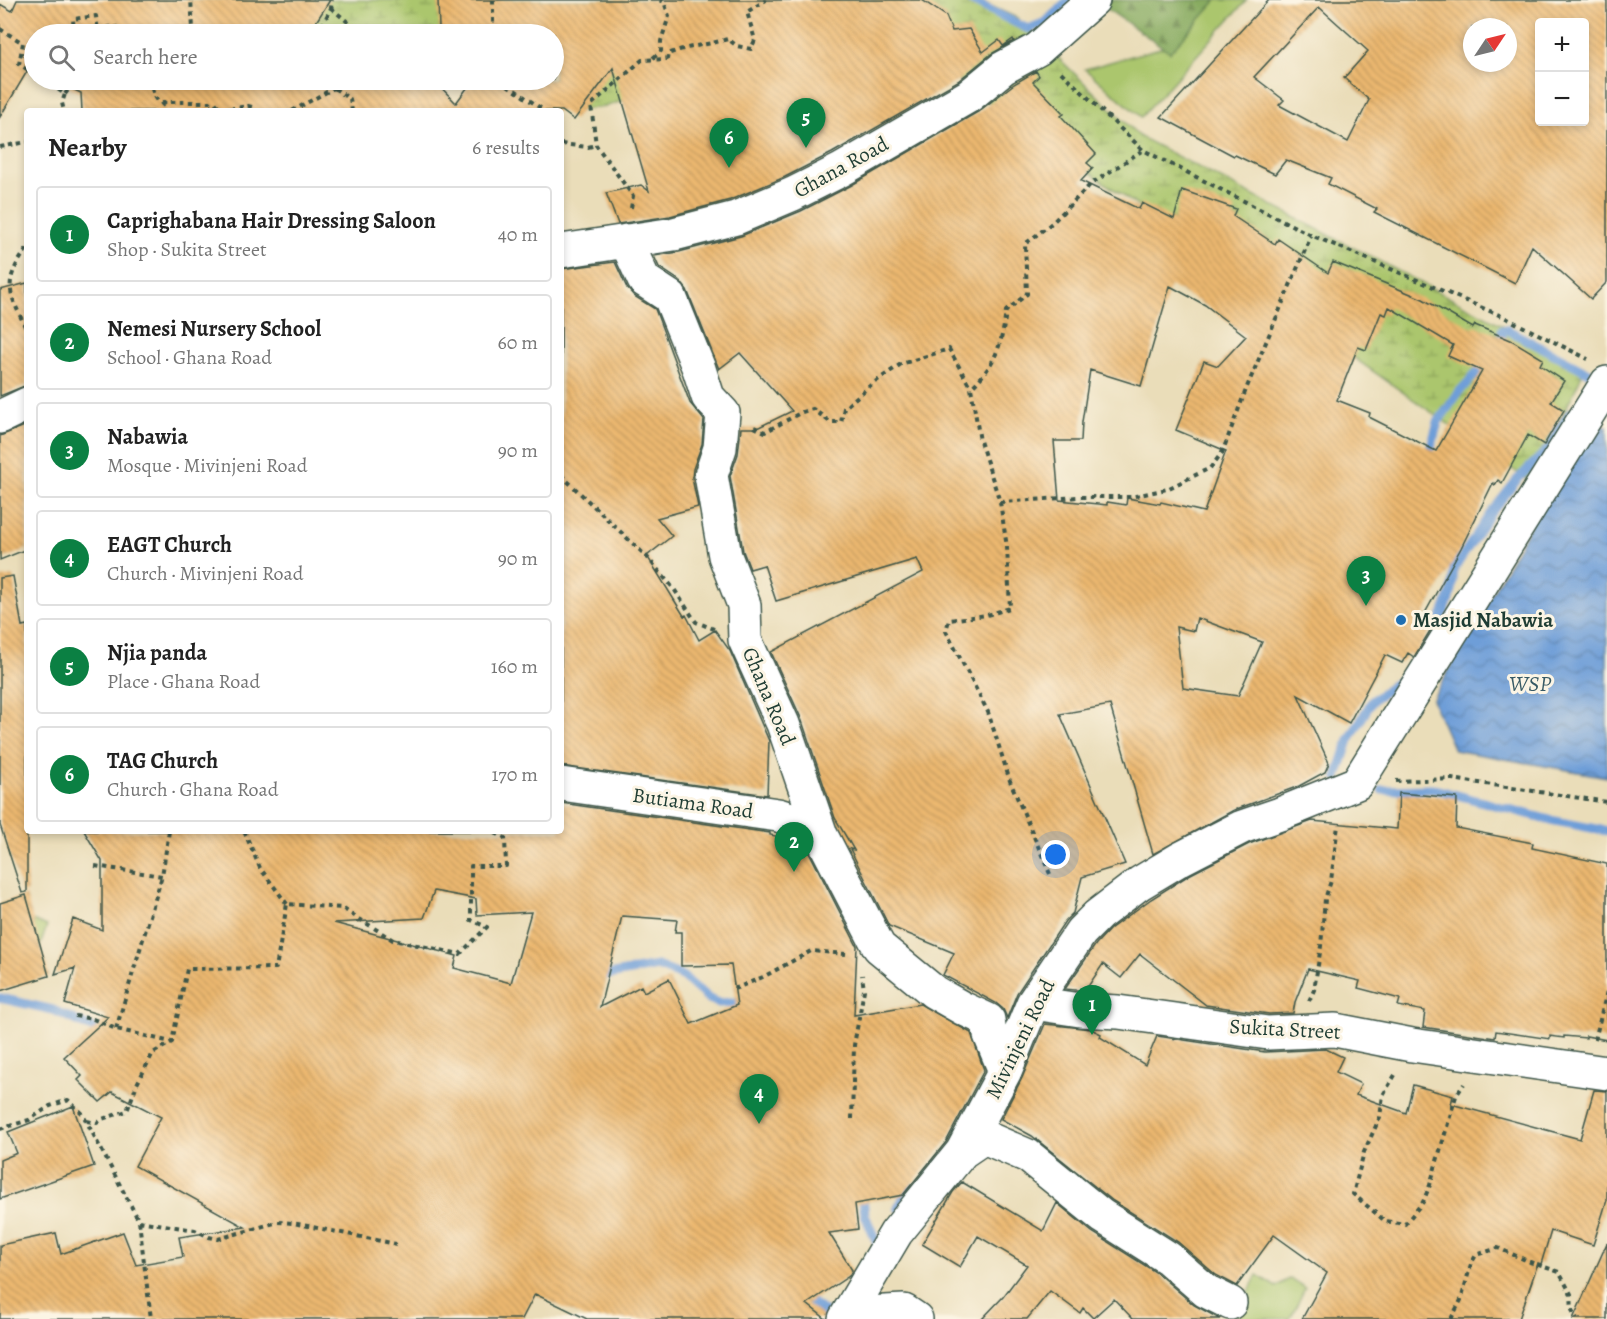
<!DOCTYPE html>
<html lang="en">
<head>
<meta charset="utf-8">
<style>
	:root { --surface:#fff; --page:#f6f6f6; --text:#222; --muted:#767676; --line:#e0e0e0; --accent:#0b8043 }
	body { margin:0; font-family:Alegreya,serif; background:var(--page); color:var(--text) }
	.controls { position:absolute; right:18px; top:18px; display:grid; overflow:hidden; border-radius:6px; box-shadow:0 3px 9px #0003 }
	.controls button { width:54px; height:54px; display:grid; place-items:center; padding:0; border:0; border-bottom:2px solid var(--line); background:var(--surface); color:var(--text); font:30px sans-serif }
	.compass { position:absolute; left:1463px; top:18px; width:54px; height:54px; border-radius:50%; background:var(--surface); box-shadow:0 3px 9px #0003; rotate:55deg }
	.you { position:absolute; left:1056px; top:855px; width:21px; height:21px; margin:-15px; border:4px solid #fff; border-radius:50%; background:#1a73e8; box-shadow:0 0 0 9px #1a73e833 }
	.badge { display:grid; place-items:center; width:39px; height:39px; border-radius:50%; background:var(--accent); color:#fff; font-size:20px; font-weight:700 }
	.pin { position:absolute; translate:-50% -50px; filter:drop-shadow(0 2px 3px #0008) }
	.pin::after { content:''; position:absolute; top:32px; width:21px; height:18px; background:inherit; clip-path:polygon(0 0,100% 0,50% 100%) }
	.list { margin:0; padding:0; list-style:none }
	h2 { display:flex; justify-content:space-between; align-items:center; height:78px; margin:0; padding:0 24px; font-size:26px }
	h2 small { font-size:20px; font-weight:400; color:var(--muted) }
	.list li { display:grid; grid-template-columns:39px 1fr auto; gap:18px; align-items:center; box-sizing:border-box; height:96px; margin:0 12px 12px; padding:0 12px; border:2px solid var(--line); border-radius:6px }
	.list b { display:block; font-size:22px; white-space:nowrap }
	.list p { margin:0; font-size:20px; white-space:nowrap; color:var(--muted) }
	.list em { font-size:20px; font-style:normal; color:var(--muted) }
	.icon { flex:none; width:33px; height:33px; fill:none; stroke:currentColor; stroke-width:2; stroke-linecap:round; stroke-linejoin:round }
	.map { position:relative; flex:none; width:1607px; height:1319px; overflow:hidden }
	.search { position:absolute; background:var(--surface); box-shadow:0 3px 9px #0003; left:24px; top:24px; width:540px; height:66px; display:flex; align-items:center; gap:15px; box-sizing:border-box; padding:0 21px; border-radius:33px; color:var(--muted); font-size:22px }
	.panel { position:absolute; background:var(--surface); box-shadow:0 3px 9px #0003; left:24px; top:108px; width:540px; height:726px; border-radius:6px }
	.map>svg:first-child { display:block }
</style>
</head>
<body>
<div class="map">
<svg width="1607" height="1319" viewBox="0 0 1607 1319">
	<defs>
		<pattern id="forest-firs" width="22" height="20" patternUnits="userSpaceOnUse" patternTransform="scale(1.5)"><rect width="22" height="20" fill="#88ab60"/><path d="M5 1l3.5 6h-7zM16 11l3.5 6h-7z" fill="#6f8c50"/></pattern>
		<pattern id="wetland-marsh" width="20" height="14" patternUnits="userSpaceOnUse" patternTransform="scale(1.5)"><rect width="20" height="14" fill="#abc66d"/><path d="M1 5h8M5 5V1M11 12h8M15 12V8" fill="none" stroke="#8ba25a"/></pattern>
		<pattern id="water-waves" width="16" height="10" patternUnits="userSpaceOnUse" patternTransform="scale(1.5)"><rect width="16" height="10" fill="#6e9ed8"/><path d="M0 5q4-4 8 0t8 0" fill="none" stroke="#5a82b0"/></pattern>
		<pattern id="building-back-hatch" width="6" height="6" patternUnits="userSpaceOnUse" patternTransform="scale(1.5)"><rect width="6" height="6" fill="#ecb870"/><path d="M-1 5l2 2M0 0l6 6M5-1l2 2" fill="none" stroke="#bf975d"/></pattern>
	</defs>
	<rect width="100%" height="100%" fill="#fcf5e5"/>
	<filter id="ink" filterUnits="userSpaceOnUse"><feTurbulence type="fractalNoise" baseFrequency=".0167" numOctaves="2"/><feDisplacementMap in="SourceGraphic" scale="12" xChannelSelector="R" yChannelSelector="G"/><feConvolveMatrix kernelMatrix="1 2 1 2 8 2 1 2 1" color-interpolation-filters="sRGB"/></filter>
	<filter id="wash" filterUnits="userSpaceOnUse"><feTurbulence type="fractalNoise" baseFrequency=".008" numOctaves="4" result="noise"/><feDisplacementMap in="SourceGraphic" scale="24" xChannelSelector="R" yChannelSelector="G"/><feGaussianBlur stdDeviation="1.35" result="paint"/><feColorMatrix in="noise" values="0 0 0 0 0 0 0 0 0 0 0 0 0 0 0 0 0 1.4 0 .05"/><feComposite in="paint" operator="in"/></filter>
	<g filter="url(#wash)">
		<rect width="100%" height="100%" fill="#eaddb9"/>
		<path fill="#abc66d" stroke="#658250" stroke-width="1.5" d="M1216 0H1247L1141 117 1085 69 1178 43Z
			M20 915 47 926 36 958Z
			M1257 1275 1276 1287 1290 1278 1305 1288 1290 1319H1235Z"/>
		<path fill="url(#forest-firs)" stroke="#54744a" stroke-width="1.5" d="M1094 0H1217L1170 52Z"/>
		<path fill="url(#wetland-marsh)" stroke="#658250" stroke-width="1.5" d="M186 0H780L643 94 607 106 575 111 504 80H554V34H151L159 29Z
			M811 0H978L1017 18 1140 137 1585 368 1566 409 1528 480 911 47Z"/>
		<path fill="url(#water-waves)" stroke="#466e86" stroke-width="1.5" d="M1588 424 1607 426V777L1454 750 1432 700Z"/>
		<g fill="none" stroke-linecap="round" stroke-linejoin="round">
			<path stroke="#6e9ed8" stroke-width="9" d="M970 0 1028 29 1046 22 1068 0
				M1498 346 1502 341V330L1506 329 1597 377 1607 365
				M1428 458 1438 422 1459 392 1487 362
				M1436 627 1444 612 1452 590 1454 569 1490 514 1517 480 1551 446 1558 430 1570 413
				M1337 777 1349 740 1372 701 1413 670
				M1382 790 1435 789 1550 820 1607 831
				M598 979 603 976 657 966 682 976 709 999 719 1003 736 1002 743 1012
				M0 998 53 1010 105 1034
				M862 1191 865 1215 878 1246
				M898 1208 909 1187
				M808 1291 810 1301 834 1319"/>
		</g>
		<g id="blocks">
			<path fill="url(#building-back-hatch)" fill-rule="evenodd" d="M17 0H330L316 22 315 34H34V71L29 68 0 117V4L12 11Z
				M438 0H922L946 16 952 31 969 29 983 52 999 40 1003 46 1013 39 1014 41 991 54 958 81 832 153 785 177 730 200 670 216 618 224 606 193 641 185 649 191 613 68 574 120 562 111H82L81 93 53 80H434L456 103 473 80H554V34H448L439 28Z
				M1269 0H1607V282L1591 299 1532 246 1515 283 1374 212 1377 209 1328 184 1331 178 1286 160 1275 174 1235 155 1234 156 1161 117ZM1319 7 1368 51 1344 78 1369 100 1348 142 1279 105 1284 100 1254 77ZM1539 22H1584V122H1539ZM1472 27H1508V63H1472Z
				M1036 71 1039 76 1033 82 1064 114 1061 116 1096 154 1087 163 1093 168 1081 181 1139 209 1142 203 1174 219 1182 190 1236 209 1233 216 1275 244 1278 239 1328 273 1333 262 1423 299 1473 328 1475 325 1513 341 1543 359 1540 365 1564 381 1551 402 1564 410 1544 445 1528 435 1502 483 1498 480 1495 485 1493 483 1461 548 1424 615 1436 621 1414 657 1408 653 1402 663 1385 655 1349 723 1298 695 1329 763 1325 772 1299 786 1234 810 1153 854 1110 705 1060 714 1125 864 1082 877 1073 913 1065 921 1017 993 1007 1018 1003 1009 996 1003 943 975 954 953 889 926 850 849 854 850 835 818 801 718 771 652 923 572 917 559 776 601 764 565 750 569 743 551 730 476 738 454 741 428H757L792 411 740 353 719 369 687 290 680 281 659 267 654 256 679 252 741 236 801 211 850 186 978 112 1014 84ZM1170 286 1205 305 1246 336 1218 366 1204 361 1176 430 1226 451 1204 512 1161 502 1160 504 1127 498 1126 505 1107 502V505L1059 500 1054 441H1081L1082 422 1090 370 1141 386ZM1389 307 1453 345 1448 356 1482 371 1436 451 1369 417 1370 413 1337 400 1358 347 1366 350 1381 313 1386 315ZM1197 618 1262 642 1238 696 1183 688 1176 627 1194 631Z
				M615 262 627 288 634 296 655 309 690 403 704 420 702 444 693 469 692 478 698 507 657 518 672 536 647 556 684 616 686 615 699 640 715 630 730 651 769 741 767 795 561 766V269Z
				M27 283V385L0 396V290Z
				M27 425V549L0 560V436Z
				M13 576 22 626 27 625V892L22 893 0 825V578Z
				M1399 793 1457 798 1456 828 1533 843 1532 848 1607 864V1040L1586 1036V1038L1564 1036V1038L1550 1036V1039L1496 1031 1495 1038 1423 1027 1425 1011 1398 1006 1400 999 1358 988 1360 981 1308 969 1295 1002 1293 1013 1269 1014 1206 1005 1140 954 1121 978 1103 964 1085 991 1065 989 1096 944 1110 929 1151 899 1189 875 1249 844 1312 821 1397 829Z
				M561 803 770 833V835L791 839 807 848 857 946 854 1015 920 1004 971 1033 984 1070 946 1142 903 1195 855 1204 858 1229 829 1233 852 1270 849 1276 807 1304 826 1319H587L535 1294 522 1319H0V1245L56 1233 61 1254 123 1232 136 1265 183 1257 179 1237 245 1227 135 1166 161 1117 112 1092 100 1102 78 1080 82 1076 64 1057 108 1017 65 1004 75 968 55 974 73 919 102 930V861L84 831H561ZM434 891 476 899 477 915 531 912 511 983 454 968 457 956 334 923 424 918ZM622 916 677 920 675 932H681V966L731 965 737 1005 691 1024 669 979 644 992 641 986 600 1007Z
				M26 895 49 976 0 991V903Z
				M1045 1024 1091 1029 1101 1034 1100 1037 1145 1065 1157 1036 1265 1052 1326 1049 1343 1057 1336 1072 1361 1084 1356 1095 1406 1113 1413 1085 1453 1096 1451 1104 1580 1139 1594 1090 1607 1091V1200L1593 1245 1551 1231 1541 1264 1538 1263 1519 1319H1302L1327 1273 1274 1235 1237 1286 1216 1275 1178 1242 1113 1201 1032 1136 1001 1119 1022 1078Z
				M73 1106 94 1166 0 1199V1160L17 1153 8 1132Z
				M962 1182 1043 1231 1057 1203 1092 1232 1157 1273 1194 1305 1220 1319H1133L1114 1299 1093 1318 1083 1308 1080 1313 1050 1291 1027 1319H982L1003 1297 1027 1265 978 1236 960 1267 922 1244 953 1192Z
				M1607 1243V1319H1573Z"/>
		</g>
	</g>
	<g filter="url(#ink)">
		<use href="#blocks" fill-opacity="0" stroke="#3d5548" stroke-width="1.5"/>
		<g fill="none" stroke-linecap="round" stroke-linejoin="round">
			<defs>
				<path id="minor" d="M626 241 644 280 670 297 699 369 708 397 723 413 720 448 711 475 725 556 744 605 745 640 783 724 821 835 879 947 934 992 962 1008 988 1020 990 1035 1005 1071
					M561 251 674 234 736 218 793 194 841 170 969 96 1003 68 1038 49 1093 0
					M0 417 27 404
					M561 784 778 815 797 821 821 835
					M1033 1003 1080 1010 1118 1012 1268 1033 1335 1030 1412 1045 1607 1073
					M962 1152 984 1137 1028 1156 1102 1216 1168 1258 1206 1291 1230 1303
					M848 1314 904 1311 916 1319
					M845 1319 896 1233 962 1152 1005 1071 1033 1003 1081 932 1098 915 1140 883 1180 859 1242 827 1280 814 1357 783 1607 383"/>
			</defs>
			<use href="#minor" stroke="#3d5548" stroke-width="36"/>
			<path stroke="#3d5548" stroke-width="4" stroke-dasharray="4.5 4.5" stroke-linecap="butt" d="M493 0V34
				M331 8 355 28 377 34
				M0 29 23 43 19 64 34 74
				M74 34 73 19 96 16 98 31 115 25 119 34
				M169 34 193 28 191 0
				M318 34 331 8 332 0
				M403 34 431 31V34
				M653 58 661 51V41L669 16 664 2 660 0
				M1061 72 1143 150
				M43 80 65 94 62 103 64 111
				M149 80 155 98 161 102H215L221 110 248 106 252 107 253 111
				M332 80 334 88 350 99 352 111
				M500 80 545 111
				M65 94 72 85 73 80
				M161 103 169 111
				M292 111 334 88
				M561 144 588 147 596 145
				M0 147 27 142
				M631 208 633 196 596 145 591 105 642 60 667 59 668 54C687 46 708 45 728 39L737 46 751 49 755 40 747 12 766 0
				M27 249C0 285 11 294 27 331
				M754 427 765 432 802 412 813 409 830 422H841L844 408 872 384 901 364 949 349 971 388
				M561 475 647 557 674 589 696 622 714 629
				M1000 502 1078 497H1131L1167 489 1210 468 1222 453 1247 387 1311 236
				M1396 781 1452 779 1607 802
				M244 831 260 868 287 904
				M95 866 162 876 169 831
				M1050 874 1010 781 988 712 946 631 949 620 987 615 1010 608 1007 547 1000 502 980 441 971 388C996 364 1002 344 1006 311L1027 294 1025 244 1052 223 1091 184 1143 150 1311 235 1504 317 1588 359
				M734 989 763 977 811 951 846 954
				M1309 1001 1314 990 1321 946 1325 899 1331 881 1338 825
				M75 1016 93 1019 116 1029 171 1042
				M116 1029 162 876
				M1595 1040 1607 991
				M1395 1075 1383 1095 1380 1117 1364 1152 1353 1194 1385 1221 1405 1224 1423 1202 1430 1185 1456 1096 1464 1084
				M852 1119 854 1045 864 990 862 975
				M87 1121 97 1123 102 1119 127 1111 137 1084 153 1053 172 1042 187 969 276 968 287 904 342 908 393 940 460 954 487 927 471 920V866H506L505 838 491 831
				M0 1129 29 1120 50 1106 68 1100 82 1113 139 1221 151 1319
				M139 1221 195 1230 209 1237 218 1239 278 1222 293 1223 396 1244
				M1451 1319 1461 1300 1471 1264 1476 1255 1498 1248 1530 1262 1559 1272 1571 1294 1572 1310 1577 1319"/>
			<use href="#minor" stroke="#fff" stroke-width="33"/>
		</g>
	</g>
	<circle fill="#1f6fb2" stroke="#fcf5e5" stroke-width="2" cx="1401" cy="620" r="6"/>
	<g text-anchor="middle" dominant-baseline="central" stroke-width="6" stroke-linejoin="round" paint-order="stroke">
		<g font-size="21" fill="#1f3d34" stroke="#fcf5e5">
			<text transform="translate(841 167) rotate(-29)">Ghana Road</text>
			<text transform="translate(769 696) rotate(67)">Ghana Road</text>
			<text transform="translate(693 803) rotate(8)">Butiama Road</text>
			<text transform="translate(1285 1029) rotate(3)">Sukita Street</text>
			<text transform="translate(1020 1039) rotate(-64)">Mivinjeni Road</text>
		</g>
		<g font-size="21" font-weight="bold" fill="#1f3d34" stroke="#fcf5e5" text-anchor="start">
			<text x="1413" y="620">Masjid Nabawia</text>
		</g>
		<g font-size="22" font-style="italic" fill="#375a65" stroke="#fcf5e5">
			<text x="1530" y="684">WSP</text>
		</g>
	</g>
</svg>
<div class="controls">
<button>+</button>
<button>−</button>
</div>
<svg class="compass" viewBox="-18 -18 36 36"><path d="M0-13l5 13h-10z" fill="#e53935"/><path d="M0 13l5-13h-10z" fill="#767676"/></svg>
<div class="you"></div>
<div class="pin badge" style="left:1092px;top:1035px">1</div>
<div class="pin badge" style="left:794px;top:872px">2</div>
<div class="pin badge" style="left:1366px;top:606px">3</div>
<div class="pin badge" style="left:759px;top:1124px">4</div>
<div class="pin badge" style="left:806px;top:148px">5</div>
<div class="pin badge" style="left:729px;top:168px">6</div>
<div class="search"><svg class="icon" aria-label="search" viewBox="0 0 24 24"><circle cx="10" cy="10" r="6"/><path d="M15 15l6 6"/></svg>Search here</div>
<section class="panel">
<h2>Nearby<small>6 results</small></h2>
<ul class="list">
<li><span class="badge">1</span><div><b>Caprighabana Hair Dressing Saloon</b><p>Shop · Sukita Street</p></div><em>40 m</em></li>
<li><span class="badge">2</span><div><b>Nemesi Nursery School</b><p>School · Ghana Road</p></div><em>60 m</em></li>
<li><span class="badge">3</span><div><b>Nabawia</b><p>Mosque · Mivinjeni Road</p></div><em>90 m</em></li>
<li><span class="badge">4</span><div><b>EAGT Church</b><p>Church · Mivinjeni Road</p></div><em>90 m</em></li>
<li><span class="badge">5</span><div><b>Njia panda</b><p>Place · Ghana Road</p></div><em>160 m</em></li>
<li><span class="badge">6</span><div><b>TAG Church</b><p>Church · Ghana Road</p></div><em>170 m</em></li>
</ul>
</section>
</div>
</body>
</html>
